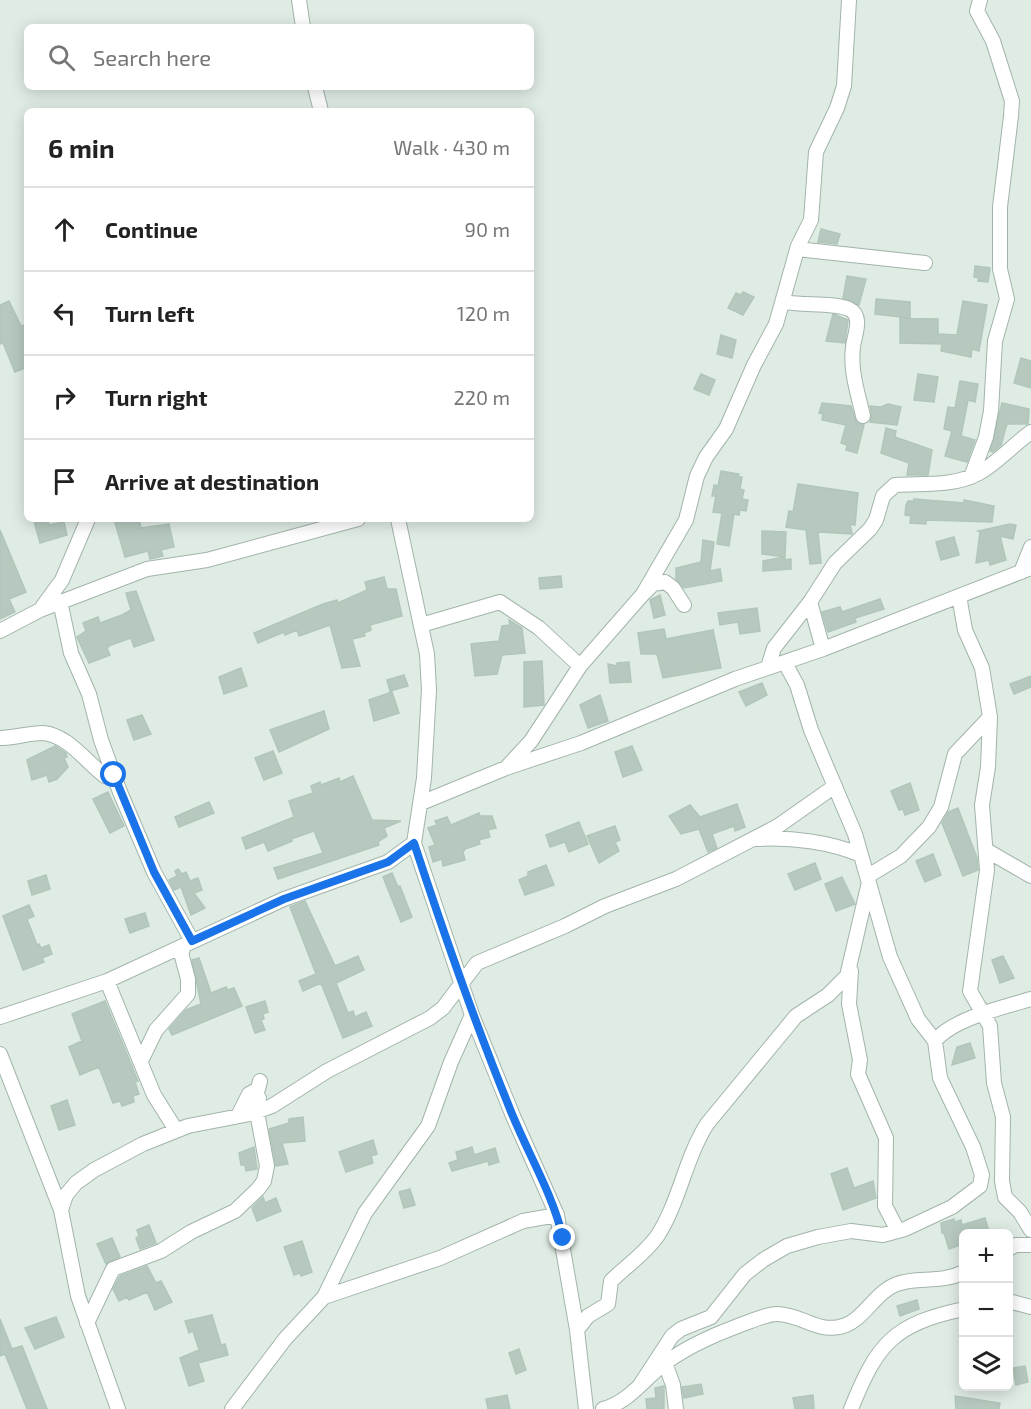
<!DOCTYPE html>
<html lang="en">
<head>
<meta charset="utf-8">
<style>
	:root { --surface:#fff; --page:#f6f6f6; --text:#222; --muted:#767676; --line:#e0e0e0 }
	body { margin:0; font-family:"Exo 2",sans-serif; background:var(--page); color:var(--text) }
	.controls { position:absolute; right:18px; bottom:18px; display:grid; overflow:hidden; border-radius:9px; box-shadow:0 3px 15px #0003 }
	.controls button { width:54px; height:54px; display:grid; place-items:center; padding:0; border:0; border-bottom:2px solid var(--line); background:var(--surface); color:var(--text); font:30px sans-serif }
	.stop { position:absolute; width:18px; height:18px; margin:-14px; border:4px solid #1a73e8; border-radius:50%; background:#fff }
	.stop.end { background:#1a73e8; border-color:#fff; box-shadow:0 2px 6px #0008 }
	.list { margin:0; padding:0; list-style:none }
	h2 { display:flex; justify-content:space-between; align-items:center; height:78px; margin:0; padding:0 24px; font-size:26px }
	h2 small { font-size:20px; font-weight:400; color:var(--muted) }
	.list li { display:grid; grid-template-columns:39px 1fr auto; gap:18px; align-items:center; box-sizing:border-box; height:84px; padding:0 24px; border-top:2px solid var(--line) }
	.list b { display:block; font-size:22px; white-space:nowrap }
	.list em { font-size:20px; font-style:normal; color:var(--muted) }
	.icon { flex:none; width:33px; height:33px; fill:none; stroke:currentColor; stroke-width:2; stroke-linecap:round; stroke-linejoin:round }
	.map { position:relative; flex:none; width:1031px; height:1409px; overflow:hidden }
	.search { position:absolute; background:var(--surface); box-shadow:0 3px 15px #0003; left:24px; top:24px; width:510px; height:66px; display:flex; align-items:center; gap:15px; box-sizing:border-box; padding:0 21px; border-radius:9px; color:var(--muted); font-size:22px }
	.panel { position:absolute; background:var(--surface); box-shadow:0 3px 15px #0003; left:24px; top:108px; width:510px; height:414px; border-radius:9px }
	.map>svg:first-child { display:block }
</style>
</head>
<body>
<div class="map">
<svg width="1031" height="1409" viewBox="0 0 1031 1409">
	<rect width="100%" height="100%" fill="#dfece4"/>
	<path fill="#b7c9bf" stroke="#b1c6ba" stroke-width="1.5" d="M821 229 840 234 837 244 818 242Z
		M975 266 990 268 988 282 978 281 979 278 974 277Z
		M847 276 866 279 859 305 843 298Z
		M743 292 754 297 743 315 728 308 736 293 741 295Z
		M876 299 910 302V318L875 314Z
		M9 301 21 326 27 324V367L15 372 3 343 0 344V305Z
		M963 301 987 305 979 351 972 349 971 357 941 351 942 344 900 343V318L938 319V334L957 335Z
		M833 314 848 320 845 343 826 341Z
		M721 335 736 340 732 358 717 354Z
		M1021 358 1031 361V388L1014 383Z
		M701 374 715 380 709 395 694 389Z
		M918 374 938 377 934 402 914 400Z
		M960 381 978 384 975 402 968 400 961 436 975 440 967 462 945 456 952 431 944 429 948 407 955 408Z
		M822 403 851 406 856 422 864 425 857 453 846 450 847 445 841 443 846 425 822 420 823 414 819 413Z
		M1002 403 1029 409 1028 424H1007L1001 445 993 452 990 451Z
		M888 404 901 407 897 425 870 422 872 415 870 406 881 407Z
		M886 428 896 431 895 437 932 450 928 475H907L909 463 881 453Z
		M721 471 739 474 738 477H742L740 489 744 490 742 499 748 500 746 511 740 510 739 515 734 514 729 546 717 544 722 513 713 512 716 496H712L714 485 718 486Z
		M798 484 858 493 855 525 850 524 852 534 818 532 821 563 810 564 806 530 786 527 789 511 793 512Z
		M914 499 964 503V500L994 506 992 522 926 520V524L910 523 911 516 905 515 906 505 908 501H914Z
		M48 519 49 525 64 522 67 535 40 543 34 521Z
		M114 519H139L141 528 169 524 174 547 161 550 163 556 150 559 148 551 125 557Z
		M1010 524 1016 525 1013 539 1000 536 1006 560 990 565 989 560 976 563 980 532 978 531Z
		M0 530 26 592 9 599 15 612 0 619Z
		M762 531 786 532 785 557 762 554Z
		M954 537 959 555 941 560 936 542Z
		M703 540 714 542 710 571 720 569 722 581 684 588 676 579V568L701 562Z
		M785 557V560L791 559V569L763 571V561Z
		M561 576 562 587 540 589 539 578Z
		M384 577 387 589H396L402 616 370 625 371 630 364 633 365 636 352 639 360 666 342 668 330 625 299 636 297 630 285 635 284 632 258 643 254 633 323 604 337 600 338 603 367 590 365 582Z
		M136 591 154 640 134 647 131 638 111 645 107 648 110 655 89 663 77 637 86 631 83 623 98 617 100 623 122 615 131 610 126 593Z
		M660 595 665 615 654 618 650 600Z
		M880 599 884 609 855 618 856 622 828 632 822 612 840 607 842 612Z
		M757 608 760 631 740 634 738 622 720 625 718 613Z
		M509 620 522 628 525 653 502 655 497 674 475 676 471 644 499 641 502 626 510 625Z
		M664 629 666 639 713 630 721 668 663 678 657 654H641L638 633Z
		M542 661 544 705 524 707V662Z
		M629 662 631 682 610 683 608 664 617 666V663Z
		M241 668 247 686 224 694 219 677Z
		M404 675 408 686 390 691 387 680Z
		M1031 676V687L1014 694 1010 684Z
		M762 683 767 695 746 706 739 692Z
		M392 692 399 713 374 721 369 700Z
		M600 695 608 721 588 728 580 705Z
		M324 711 329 729 279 752 270 730Z
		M142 715 151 734 134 740 127 720Z
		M55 746 66 753 67 757 64 758 68 767 57 779 49 782 47 775 32 780 27 760Z
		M632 746 642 770 623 777 615 752Z
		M273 751 282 773 264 780 255 758Z
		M353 776 372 820 401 821 384 828 387 836 378 842 379 845 278 879 274 868 323 853 314 831 291 839 292 841 268 851 264 842 246 849 242 838 294 817 289 801 313 793 311 786 320 782 321 785 339 778 340 782Z
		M910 783 919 810 905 815 903 809 899 810 891 791Z
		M108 792 124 826 110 833 93 799Z
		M209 802 214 813 179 827 175 817Z
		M737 804 745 827 735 831 734 826 712 834 717 848 708 852 699 829 681 834 669 816 690 805 700 817Z
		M958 808 977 858 978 870 963 876 942 823 948 812Z
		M479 813 480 816H492L496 828 488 830 490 837 479 840 480 844 465 849 463 852 465 860 443 866 442 859 433 862 429 847 435 845 428 828 437 825 435 821 447 817 451 825Z
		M579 822 588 844 569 852 565 842 550 847 546 835Z
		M615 826 620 840 615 842 619 851 599 863 587 836Z
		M933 854 941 875 925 882 916 861Z
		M815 863 821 879 795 890 788 874Z
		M546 865 554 885 525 895 519 880 528 876V872Z
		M178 869 182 874 186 872 190 881 198 878 202 890 194 893 205 908 191 915 181 887 174 890 169 880 177 876 175 871Z
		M392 873 398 887 400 886 412 917 401 922 383 877Z
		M46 875 50 889 32 895 28 881Z
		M842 877 855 904 836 911 825 884Z
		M305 901 335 966 358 956 364 970 336 983 348 1013 353 1011 355 1017 366 1012 372 1026 343 1038 321 983 303 991 299 981 316 974 290 907Z
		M29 905 34 916 27 919 37 945 39 944 41 948 49 945 52 954 42 958 44 962 23 970 3 916Z
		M145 913 149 926 130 933 125 919Z
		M1003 956 1014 978 1000 983 992 960Z
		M199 958 211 993 226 987 228 990 234 988 242 1006 172 1035 169 1029 186 1010 201 1004 192 960Z
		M105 1001 138 1081 135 1082 139 1094 133 1096 134 1102 122 1106 120 1101 113 1103 99 1067 80 1075 69 1047 82 1041 72 1014Z
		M265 1001 268 1012 263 1014 264 1019 261 1020 265 1030 255 1033 246 1007Z
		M970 1043 975 1058 952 1065 957 1047Z
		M67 1100 75 1125 59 1130 51 1106Z
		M303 1117 305 1141 282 1143 288 1164 276 1166 269 1129 289 1123V1119Z
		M373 1140 377 1154 371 1156 373 1163 346 1172 339 1152Z
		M254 1147 257 1169 246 1171 245 1165H241L239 1153Z
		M472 1147 474 1155 495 1148 499 1162 489 1165 488 1161 452 1171 449 1163 458 1160 456 1152Z
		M847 1168 854 1188 873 1181 876 1198 843 1210 831 1174Z
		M410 1189 415 1205 404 1208 399 1192Z
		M263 1197 265 1203 276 1198 281 1211 257 1221 252 1208Z
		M985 1218 989 1232 963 1233V1244L949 1249 944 1233H942L941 1223 954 1219V1222L961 1220 962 1225Z
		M149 1225 156 1243 140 1249 136 1238 139 1236 137 1230Z
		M112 1238 120 1257 106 1264 97 1244Z
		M302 1241 312 1272 301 1276 300 1273 294 1275 284 1247Z
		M147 1266 156 1283 161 1281 172 1302 155 1310 147 1292 129 1300 127 1297 119 1301 113 1289 120 1276Z
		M917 1300 919 1309 900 1316 897 1306Z
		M212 1315 221 1345 225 1344 228 1355 198 1363 204 1381 189 1386 180 1358 199 1350 193 1331 189 1333 185 1321Z
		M56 1317 64 1337 35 1349 25 1328Z
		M0 1319 12 1349 22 1346 47 1409H27L5 1354 0 1356Z
		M519 1349 526 1370 516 1374 509 1353Z
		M1025 1366 1028 1382 1016 1385 1013 1368Z
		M701 1384 703 1394 684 1398 682 1387Z
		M664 1386V1408L647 1409 646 1399 656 1398 655 1388Z
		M507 1395 510 1409H488L486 1399Z
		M813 1395 814 1409H795L793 1398Z
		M955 1396 1000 1403 999 1409H956Z"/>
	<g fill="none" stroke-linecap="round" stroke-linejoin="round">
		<defs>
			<path id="street" d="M299 0 303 27
				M315 87 321 111
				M797 249 925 263
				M785 302C804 306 832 302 849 309 864 316 854 336 853 347 850 372 858 393 863 416
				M971 477 986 437 991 411 995 341 1007 299 1000 269V207L1011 116 1012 101 993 41 977 11 980 0
				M398 519 427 654 429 690 424 778 414 843 472 1015 513 1116 557 1215 577 1330 586 1409
				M1021 572 1031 547
				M644 593 653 584 665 582 673 588 684 605
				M959 596 965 630 982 668 990 717 988 767 982 805 987 870 970 991 990 1026 994 1083 1003 1117 1002 1181 1005 1197 1020 1212 1031 1230
				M60 601 71 653 89 694 101 740 120 792 154 872 192 941
				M810 602 823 649
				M43 606 62 580 88 519
				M421 625 500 602 539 628 580 666
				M0 631 40 610 147 569 207 560 358 519
				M785 663 797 685 811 730 855 834 890 957 918 1019 935 1041
				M768 667 774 648 810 602 835 563 870 529 876 520 883 496 895 485C923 483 953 487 979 473 997 463 1014 444 1031 432
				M0 738C14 738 29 733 43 733 68 735 86 762 105 776
				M506 768 531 741 580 666 643 594 686 520 697 476 706 457 726 429 754 365 776 324 798 246 811 220 816 152 837 108 844 86 849 0
				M421 803 506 768 581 743 735 679 823 649 1031 568
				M757 839C792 837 830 842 861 855
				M986 850 1031 876
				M868 876 901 856 929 827 941 807 955 754 990 717
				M851 971 849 1004 860 1060 858 1074 886 1138 885 1206 898 1231
				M107 981 154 1095 176 1130
				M0 1017 107 981 284 899 388 862 414 843
				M0 1054 61 1210 78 1296 118 1409
				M141 1061 156 1030 188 994V979L181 953 185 945
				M238 1116 249 1094 258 1089 260 1081
				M61 1210 66 1195 76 1183 94 1170 143 1144 188 1126 250 1114 272 1106 327 1071 430 1018 443 1008 477 963 565 926 605 906 676 879 778 826 835 786
				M1008 1249 1016 1245H1031
				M324 1297 440 1258 523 1221 557 1215
				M1008 1301 1031 1307
				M87 1323 113 1269 161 1251 191 1232 235 1211 258 1189 264 1181 267 1166 256 1107 259 1098
				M577 1330 588 1316 608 1304 611 1281C626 1266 646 1253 658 1235 680 1200 685 1159 707 1124L796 1016 828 995 847 976 869 882
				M665 1363 673 1385 676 1409
				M640 1385 672 1336 681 1329 711 1317 745 1274 763 1260 787 1246 818 1237 851 1231 883 1235 905 1229 952 1207 980 1186 982 1175 973 1147 940 1078 935 1041C952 1019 1004 1007 1031 999
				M232 1409 285 1339 324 1297 365 1213 428 1126 451 1062 472 1015
				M603 1409C629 1402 644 1379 665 1363 691 1344 721 1332 751 1321 759 1318 769 1314 777 1314 800 1314 816 1332 839 1327 863 1323 874 1292 897 1284 917 1276 940 1284 964 1272
				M851 1409C877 1344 893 1324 964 1309"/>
		</defs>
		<use href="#street" stroke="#a2b4aa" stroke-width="16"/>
		<use href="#street" stroke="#fff" stroke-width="14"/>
	</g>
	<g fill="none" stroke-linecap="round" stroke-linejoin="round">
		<path stroke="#1a73e8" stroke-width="8" d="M114 775 154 872 192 941 284 899 388 862 414 843C443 931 473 1018 508 1104 525 1149 552 1191 563 1238"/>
	</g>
</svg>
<div class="controls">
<button>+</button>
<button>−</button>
<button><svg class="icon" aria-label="layers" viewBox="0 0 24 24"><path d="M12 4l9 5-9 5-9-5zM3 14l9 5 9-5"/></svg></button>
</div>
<div class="stop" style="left:114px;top:775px"></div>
<div class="stop end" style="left:563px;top:1238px"></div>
<div class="search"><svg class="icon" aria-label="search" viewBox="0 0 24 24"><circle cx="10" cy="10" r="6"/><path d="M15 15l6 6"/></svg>Search here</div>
<section class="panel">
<h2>6 min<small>Walk · 430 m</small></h2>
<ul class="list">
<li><svg class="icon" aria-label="ahead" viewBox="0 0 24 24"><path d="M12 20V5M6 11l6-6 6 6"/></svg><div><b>Continue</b></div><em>90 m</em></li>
<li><svg class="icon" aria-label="left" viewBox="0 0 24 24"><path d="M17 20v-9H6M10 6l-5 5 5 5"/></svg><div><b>Turn left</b></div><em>120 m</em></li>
<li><svg class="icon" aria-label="right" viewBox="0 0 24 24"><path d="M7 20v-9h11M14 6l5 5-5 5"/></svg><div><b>Turn right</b></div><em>220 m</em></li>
<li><svg class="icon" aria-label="arrive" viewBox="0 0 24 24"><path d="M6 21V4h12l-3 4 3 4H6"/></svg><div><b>Arrive at destination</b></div></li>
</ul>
</section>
</div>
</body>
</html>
